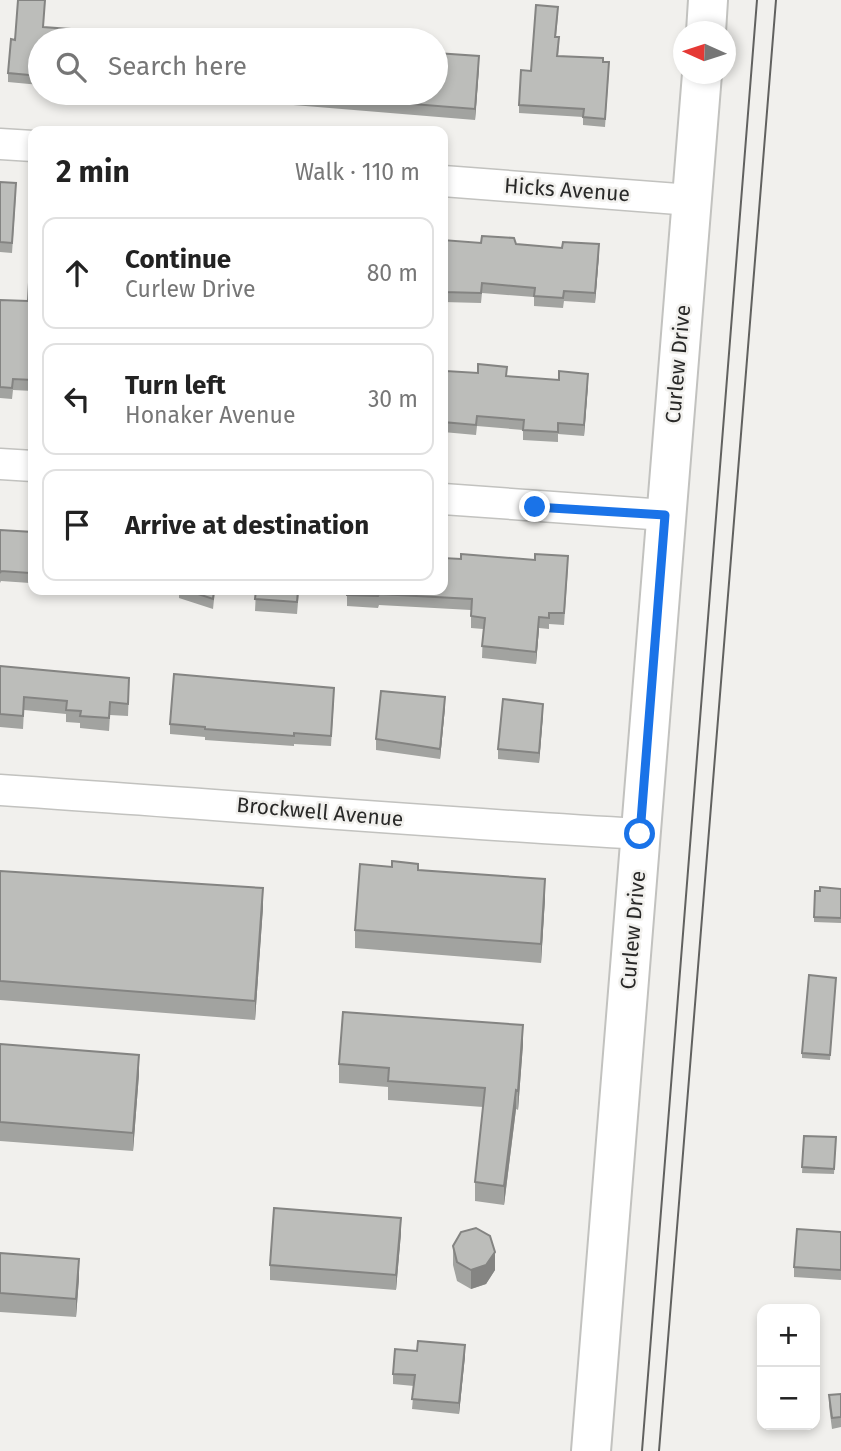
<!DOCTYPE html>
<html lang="en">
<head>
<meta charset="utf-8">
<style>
	:root { --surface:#fff; --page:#f6f6f6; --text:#222; --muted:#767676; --line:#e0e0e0 }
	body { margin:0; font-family:"Fira Sans",sans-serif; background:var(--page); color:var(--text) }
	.controls { position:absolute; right:21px; bottom:21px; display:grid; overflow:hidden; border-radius:14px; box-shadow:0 4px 10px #0003 }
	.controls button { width:63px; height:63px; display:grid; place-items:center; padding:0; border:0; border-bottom:2px solid var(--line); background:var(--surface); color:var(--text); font:35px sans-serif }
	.compass { position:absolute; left:673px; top:21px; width:63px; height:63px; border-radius:50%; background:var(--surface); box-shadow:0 4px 10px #0003; rotate:273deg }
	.stop { position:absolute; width:21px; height:21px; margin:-16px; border:5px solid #1a73e8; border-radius:50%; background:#fff }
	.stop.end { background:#1a73e8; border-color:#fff; box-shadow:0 2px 7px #0008 }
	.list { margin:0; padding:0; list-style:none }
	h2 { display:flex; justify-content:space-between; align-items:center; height:91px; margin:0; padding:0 28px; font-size:30px }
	h2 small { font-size:23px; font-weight:400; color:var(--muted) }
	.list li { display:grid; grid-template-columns:46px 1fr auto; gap:21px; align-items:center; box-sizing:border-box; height:112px; margin:0 14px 14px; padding:0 14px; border:2px solid var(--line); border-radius:14px }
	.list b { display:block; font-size:26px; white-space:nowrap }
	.list p { margin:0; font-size:23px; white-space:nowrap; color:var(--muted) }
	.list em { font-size:23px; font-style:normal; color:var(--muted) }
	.icon { flex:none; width:38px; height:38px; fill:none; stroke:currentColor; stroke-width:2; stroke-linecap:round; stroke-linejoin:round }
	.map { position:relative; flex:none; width:841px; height:1451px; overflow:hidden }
	.search { position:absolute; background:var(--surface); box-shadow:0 4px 10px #0003; left:28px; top:28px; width:420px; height:77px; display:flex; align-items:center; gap:18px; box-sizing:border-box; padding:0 24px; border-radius:38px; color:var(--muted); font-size:26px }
	.panel { position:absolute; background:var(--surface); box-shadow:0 4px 10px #0003; left:28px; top:126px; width:420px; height:469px; border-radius:14px }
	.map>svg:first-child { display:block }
</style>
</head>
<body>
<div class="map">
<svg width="841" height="1451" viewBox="0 0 841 1451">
	<rect width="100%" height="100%" fill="#f1f0ed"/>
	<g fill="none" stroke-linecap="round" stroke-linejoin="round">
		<defs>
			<path id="minor" d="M0 144 33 146
				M443 181 691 200
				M0 464 33 466
				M443 499 665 515
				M0 790C213 804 427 822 640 834"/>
			<path id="tertiary" d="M706 32 708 0
				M591 1451 702 74"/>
		</defs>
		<use href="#minor" stroke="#c2c2bf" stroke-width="33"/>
		<use href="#tertiary" stroke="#c2c2bf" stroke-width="42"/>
		<use href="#minor" stroke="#fff" stroke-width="30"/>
		<use href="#tertiary" stroke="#fff" stroke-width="38"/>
		<path stroke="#61615f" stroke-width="2" d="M642 1451 757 0
			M659 1451 776 0"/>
	</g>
	<path fill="#a2a3a0" d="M45 0 43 27 84 30V40H40V85L8 82V73L15 40Z
		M558 14 556 37 559 45 558 56 603 62 609 70 605 127 583 125V117L519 113V105Z
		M479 67 475 120 150 93H436Z
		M0 182 16 193 12 253 0 252Z
		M443 240 481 243 516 244 599 254 595 303 564 301 563 308 534 306V297L482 293 481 303 443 302Z
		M33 264V391L13 390 12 399 0 398V300L28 301Z
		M507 376 588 384 584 436 558 434V442L523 440V430L477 426 476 435 443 432V392Z
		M0 530 33 532V576H31L30 583 1 581 0 583Z
		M568 567 564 625 549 624V629L539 628 536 664 482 658 483 629 471 628V610L379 605 378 608 347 606V594L300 590H443Z
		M179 590H215L213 609 179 598Z
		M256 590H299L297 614 255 611Z
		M0 666 129 690 128 716 110 715 109 731 80 728V723L66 722V714L24 710 23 729 0 727Z
		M334 698 331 746 294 744V746L205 740V737L170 734V724Z
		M445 707 440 759 376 750V739Z
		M543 714 539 763 498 759V749Z
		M418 870 545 898 541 963 355 948V930Z
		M0 871 263 907 255 1020 0 1000Z
		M841 889V923L814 922V917Z
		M836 978 830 1060 802 1058V1053Z
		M0 1044 139 1074 133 1151 0 1141Z
		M523 1044 518 1110 516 1109 504 1205 475 1201V1182L483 1107 388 1100V1087L339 1083V1064Z
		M804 1136 836 1137 834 1174 802 1173Z
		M841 1232V1280L794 1277V1267Z
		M401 1233 396 1290 270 1280V1265Z
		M453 1246 495 1270 486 1284 471 1289 457 1281 453 1265Z
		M0 1253 79 1278 76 1317 0 1312Z
		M465 1356 459 1414 412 1409 414 1386 393 1384V1374Z
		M841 1394V1427L832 1429 829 1406V1395Z"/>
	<path fill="#848482" d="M479 56V67L475 120V109Z
		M599 244V254L595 303V293Z
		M588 374V384L584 436V425Z
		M539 617V628L536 664V652Z
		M445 697V707L440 759V749Z
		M543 704V714L539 763V753Z
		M545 879V898L541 963V944Z
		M263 888V907L255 1020V1001Z
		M523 1025V1044L518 1110V1091Z
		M139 1055V1074L133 1151V1133Z
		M516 1090V1109L504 1205V1186Z
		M401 1218V1233L396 1290V1275Z
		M495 1252V1270L486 1284 471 1289V1270Z
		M79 1259V1278L76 1317V1299Z
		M465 1345V1356L459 1414V1403Z"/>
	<path fill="#bcbdba" stroke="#848482" stroke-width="2" d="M18 0H45L43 27 84 30 83 40H40V76L8 73 11 39 15 40Z
		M536 5 558 7 555 37H559L557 56 603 58V62H609L605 119 583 117 584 109 519 105 521 70 531 71Z
		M436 53 479 56 475 109 274 93H436Z
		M0 182 16 183 12 243 0 242Z
		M482 236 514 238 516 244 562 248 563 242 599 244 595 293 564 291 563 298 534 296 535 288 482 283 481 293 443 292V240L481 243Z
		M30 264H33V380L13 379 12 388 0 387V300L28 301Z
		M478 364 507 367 506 376 559 380V371L588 374 584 425 558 423V432L523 430 524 420 477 416 476 425 443 422V392H444L446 371 478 373Z
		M0 530 33 532V565H31L30 573 1 571 0 573Z
		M461 554 535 560V554L568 556 564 613H549V618L539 617 536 652 482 646 485 618 471 616 472 599 379 594 378 596 347 595V590H443V558L461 559Z
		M186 590H214L213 599Z
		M256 590H298L297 602 255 599Z
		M0 666 129 678 128 704 110 702 109 718 80 716 81 711 66 710 67 701 24 697 23 716 0 714Z
		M174 674 334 688 331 736 294 733V736L205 729V727L170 724Z
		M381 691 445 697 440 749 376 739Z
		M503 699 543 704 539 753 498 749Z
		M392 861 418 864V870L545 879 541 944 355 930 360 864 392 867Z
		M0 871 263 888 255 1001 0 981Z
		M820 887 841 889V918L814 917 815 891H820Z
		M809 975 836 978 830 1055 802 1053Z
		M343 1012 523 1025 518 1091 516 1090 504 1186 475 1182 485 1088 388 1081 389 1068 339 1064Z
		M0 1044 139 1055 133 1133 0 1122Z
		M804 1136 836 1137 834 1169 802 1167Z
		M274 1208 401 1218 396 1275 270 1265Z
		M476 1228 490 1236 495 1252 486 1265 471 1270 457 1262 453 1246 461 1232Z
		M797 1229 841 1232V1270L794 1267Z
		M0 1253 79 1259 76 1299 0 1293Z
		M418 1341 465 1345 459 1403 412 1399 415 1375 393 1374 395 1349 417 1351Z
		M841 1394V1417L832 1418 829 1395Z"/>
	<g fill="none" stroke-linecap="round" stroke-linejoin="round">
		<path stroke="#1a73e8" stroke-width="9" d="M535 507 665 515 640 834"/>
	</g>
	<g text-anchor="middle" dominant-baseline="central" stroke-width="5" stroke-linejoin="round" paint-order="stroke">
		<g font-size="21" fill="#292928" stroke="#f1f0ed">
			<text transform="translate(567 190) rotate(4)">Hicks Avenue</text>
			<text transform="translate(678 364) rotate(-85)">Curlew Drive</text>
			<text transform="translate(320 812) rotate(5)">Brockwell Avenue</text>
			<text transform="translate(633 930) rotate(-85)">Curlew Drive</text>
		</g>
	</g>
</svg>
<div class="controls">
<button>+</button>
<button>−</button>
</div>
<svg class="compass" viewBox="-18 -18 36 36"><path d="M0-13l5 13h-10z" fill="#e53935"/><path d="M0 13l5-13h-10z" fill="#767676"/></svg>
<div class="stop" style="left:640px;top:834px"></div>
<div class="stop end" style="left:535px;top:507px"></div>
<div class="search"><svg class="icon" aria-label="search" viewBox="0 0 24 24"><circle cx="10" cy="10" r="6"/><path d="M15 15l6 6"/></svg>Search here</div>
<section class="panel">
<h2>2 min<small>Walk · 110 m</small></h2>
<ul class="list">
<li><svg class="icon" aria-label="ahead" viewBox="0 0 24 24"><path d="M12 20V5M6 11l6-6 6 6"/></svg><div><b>Continue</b><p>Curlew Drive</p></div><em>80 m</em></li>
<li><svg class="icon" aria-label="left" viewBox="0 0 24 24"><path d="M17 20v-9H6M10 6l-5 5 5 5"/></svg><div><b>Turn left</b><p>Honaker Avenue</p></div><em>30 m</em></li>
<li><svg class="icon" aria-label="arrive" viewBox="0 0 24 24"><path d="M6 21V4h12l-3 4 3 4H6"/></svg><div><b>Arrive at destination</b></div></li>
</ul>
</section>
</div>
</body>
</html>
